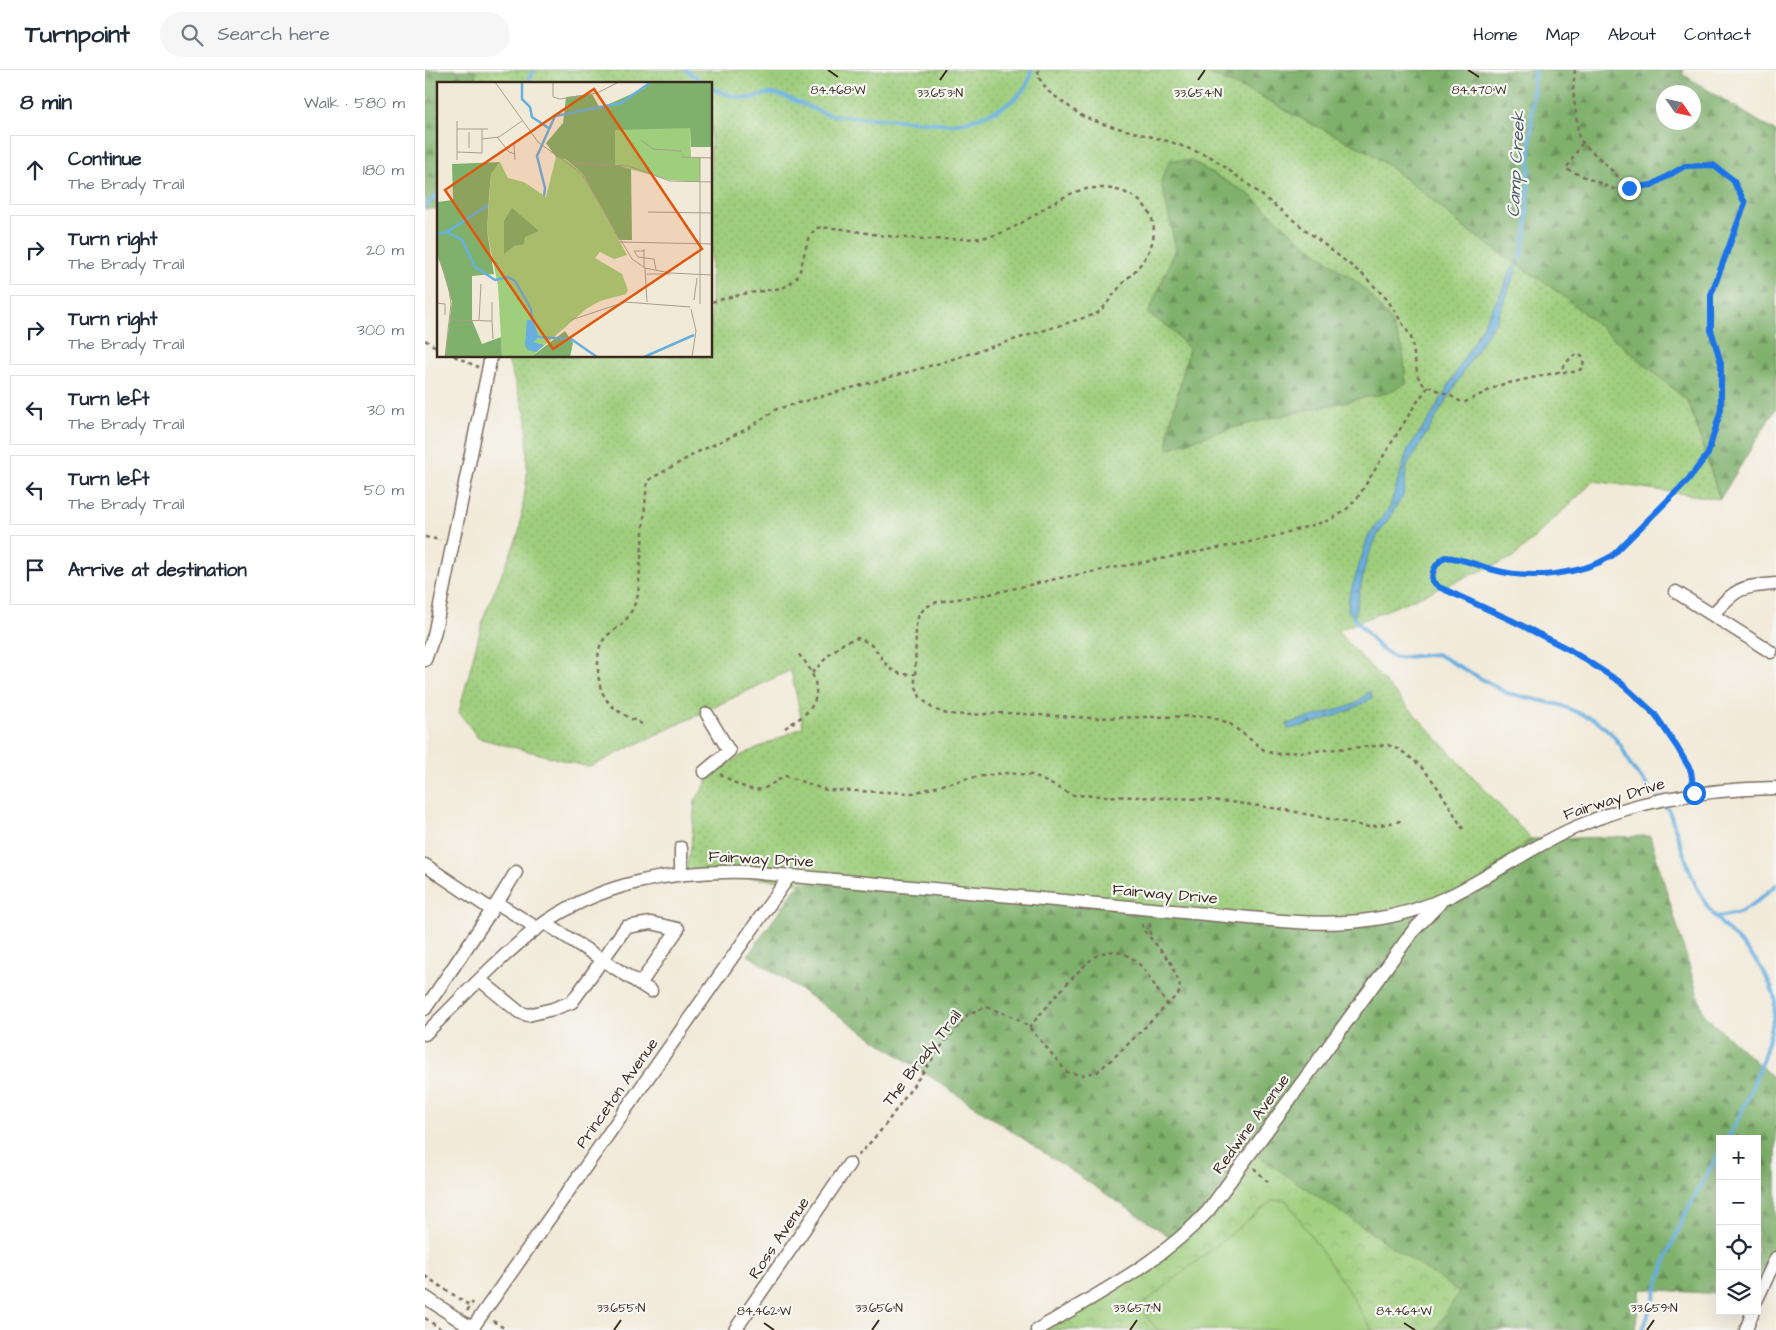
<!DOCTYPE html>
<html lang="en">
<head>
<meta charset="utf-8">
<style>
	:root { --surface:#fff; --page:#f6f6f7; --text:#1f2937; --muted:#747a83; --line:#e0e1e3 }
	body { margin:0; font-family:"Architects Daughter",sans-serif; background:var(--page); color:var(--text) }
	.controls { position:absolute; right:15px; bottom:15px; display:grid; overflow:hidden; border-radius:0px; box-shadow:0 5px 20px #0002 }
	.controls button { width:45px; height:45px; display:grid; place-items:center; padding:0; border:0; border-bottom:1px solid var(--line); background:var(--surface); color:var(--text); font:25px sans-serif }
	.compass { position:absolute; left:1231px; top:15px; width:45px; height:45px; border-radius:50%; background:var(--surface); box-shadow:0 5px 20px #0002; rotate:124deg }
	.stop { position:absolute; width:15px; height:15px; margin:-11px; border:4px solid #1a73e8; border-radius:50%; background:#fff }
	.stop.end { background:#1a73e8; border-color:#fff; box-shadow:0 1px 5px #0008 }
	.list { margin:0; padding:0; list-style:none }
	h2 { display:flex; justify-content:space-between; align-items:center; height:65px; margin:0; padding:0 20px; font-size:21px }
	h2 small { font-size:16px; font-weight:400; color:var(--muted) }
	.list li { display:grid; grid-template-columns:32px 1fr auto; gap:15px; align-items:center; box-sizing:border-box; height:70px; margin:0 10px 10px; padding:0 10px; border:1px solid var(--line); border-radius:0px }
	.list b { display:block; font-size:19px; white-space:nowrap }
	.list p { margin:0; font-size:16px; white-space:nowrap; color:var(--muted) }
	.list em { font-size:16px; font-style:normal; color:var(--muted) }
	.icon { flex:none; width:28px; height:28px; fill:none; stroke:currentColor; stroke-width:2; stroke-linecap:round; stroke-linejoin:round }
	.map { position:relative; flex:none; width:1351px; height:1260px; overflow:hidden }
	header { display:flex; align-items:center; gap:30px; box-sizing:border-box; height:70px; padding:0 25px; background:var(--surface); border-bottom:1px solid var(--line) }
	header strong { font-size:24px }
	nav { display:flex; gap:28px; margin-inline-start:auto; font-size:18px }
	.search { width:350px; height:45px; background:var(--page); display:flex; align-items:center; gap:12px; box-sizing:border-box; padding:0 18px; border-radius:28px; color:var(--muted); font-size:19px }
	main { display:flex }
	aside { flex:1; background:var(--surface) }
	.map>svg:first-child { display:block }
</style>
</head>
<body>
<header>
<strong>Turnpoint</strong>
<div class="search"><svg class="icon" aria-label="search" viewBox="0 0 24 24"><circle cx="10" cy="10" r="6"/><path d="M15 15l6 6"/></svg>Search here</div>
<nav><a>Home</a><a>Map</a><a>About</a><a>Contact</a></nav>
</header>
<main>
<aside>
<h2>8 min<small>Walk · 580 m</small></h2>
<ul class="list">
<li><svg class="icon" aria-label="ahead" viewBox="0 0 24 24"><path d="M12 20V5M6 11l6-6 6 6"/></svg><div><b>Continue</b><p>The Brady Trail</p></div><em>180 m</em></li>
<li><svg class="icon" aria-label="right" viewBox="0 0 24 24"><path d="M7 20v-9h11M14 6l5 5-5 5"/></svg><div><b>Turn right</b><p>The Brady Trail</p></div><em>20 m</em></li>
<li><svg class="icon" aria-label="right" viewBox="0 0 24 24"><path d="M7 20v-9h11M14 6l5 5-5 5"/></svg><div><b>Turn right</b><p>The Brady Trail</p></div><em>300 m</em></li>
<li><svg class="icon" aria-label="left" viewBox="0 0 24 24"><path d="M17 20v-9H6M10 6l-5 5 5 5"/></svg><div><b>Turn left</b><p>The Brady Trail</p></div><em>30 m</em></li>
<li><svg class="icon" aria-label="left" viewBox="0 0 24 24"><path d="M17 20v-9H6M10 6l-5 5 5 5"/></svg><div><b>Turn left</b><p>The Brady Trail</p></div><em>50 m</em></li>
<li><svg class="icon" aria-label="arrive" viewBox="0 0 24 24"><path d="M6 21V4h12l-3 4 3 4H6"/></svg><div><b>Arrive at destination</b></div></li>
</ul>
</aside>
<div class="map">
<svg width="1351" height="1260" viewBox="0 0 1351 1260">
	<defs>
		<pattern id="grass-dots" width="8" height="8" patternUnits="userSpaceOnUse" patternTransform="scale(1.25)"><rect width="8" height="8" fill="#9fce7d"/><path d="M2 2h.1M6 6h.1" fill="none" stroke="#8ab16c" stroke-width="1.8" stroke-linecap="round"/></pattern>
		<pattern id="forest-firs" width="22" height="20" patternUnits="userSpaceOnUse" patternTransform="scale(1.25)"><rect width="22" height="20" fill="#7fb16c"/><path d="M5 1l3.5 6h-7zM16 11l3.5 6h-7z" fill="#699058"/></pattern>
		<pattern id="park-crowns" width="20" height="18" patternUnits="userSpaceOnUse" patternTransform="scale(1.25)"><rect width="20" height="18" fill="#9fce7d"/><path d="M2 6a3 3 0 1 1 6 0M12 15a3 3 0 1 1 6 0" fill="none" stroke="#8ab16c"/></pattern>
		<pattern id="water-ripples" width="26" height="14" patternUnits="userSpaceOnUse" patternTransform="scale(1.25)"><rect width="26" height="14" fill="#66afde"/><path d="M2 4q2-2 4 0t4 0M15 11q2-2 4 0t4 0" fill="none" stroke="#558fb3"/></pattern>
	</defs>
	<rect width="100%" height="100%" fill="#f6f6f2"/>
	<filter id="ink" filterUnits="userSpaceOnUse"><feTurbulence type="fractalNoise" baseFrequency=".02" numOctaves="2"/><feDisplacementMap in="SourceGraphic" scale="10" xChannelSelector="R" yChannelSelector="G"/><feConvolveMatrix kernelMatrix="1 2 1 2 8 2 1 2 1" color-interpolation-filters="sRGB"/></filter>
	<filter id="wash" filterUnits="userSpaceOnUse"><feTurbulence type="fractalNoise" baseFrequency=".0096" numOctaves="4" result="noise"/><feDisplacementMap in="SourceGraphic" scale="20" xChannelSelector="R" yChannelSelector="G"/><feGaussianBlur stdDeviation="1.12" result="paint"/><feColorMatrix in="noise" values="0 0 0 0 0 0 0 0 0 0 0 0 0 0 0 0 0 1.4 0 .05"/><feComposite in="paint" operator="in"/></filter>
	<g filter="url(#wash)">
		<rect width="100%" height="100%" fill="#f2ead9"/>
		<path fill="url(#grass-dots)" stroke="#6d7c4e" d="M50 0H776L838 27 867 44 946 83 998 122 1042 160 1136 224 1263 331 1295 429 1169 411 1089 487 912 561 1106 769 1073 794 1046 822 901 861 724 839 375 813 260 801 266 777 270 731 286 706 315 686 378 657 366 600 164 697 53 668 34 642 59 546 94 463 102 407V349L84 294 85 286H286V14H51Z"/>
		<path fill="url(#forest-firs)" stroke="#5d6e45" fill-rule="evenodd" d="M0 0H50L51 14H14V139H0Z
			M776 0H1259L1257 4 1351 62V338L1295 429 1263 331 1136 224 1042 160 998 122 946 83 867 44 838 27ZM1238 22H1268V52H1238Z
			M745 90 766 91 825 125 874 169 938 217 963 247 978 279 981 313 962 323C888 339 814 352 743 379L744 359 764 279 744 257 723 244 751 179 736 111Z
			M1225 766 1279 945 1351 1010V1192L1332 1227V1069H1295V1224L1216 1219 1210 1260H1010L1034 1222 750 1170 323 885 375 813 724 839 901 861 1046 822 1073 794 1106 769Z"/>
		<path fill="url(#park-crowns)" stroke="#6d7c4e" d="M827 1082 1034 1222 1010 1260H620L750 1170Z"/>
		<path fill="#9fce7d" stroke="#6d7c4e" d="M861 1130 921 1217 947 1260H733L722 1247 717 1235 847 1131Z"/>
		<path fill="url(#water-ripples)" stroke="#506c7e" d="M1096 188 1071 251 1055 274 982 396 978 426 952 466 941 491 929 548 923 540 924 527 943 467 965 437 983 379 1007 345 1080 216 1084 203Z
			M945 621 947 627C930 642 885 655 863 659L862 654 922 637 934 631Z"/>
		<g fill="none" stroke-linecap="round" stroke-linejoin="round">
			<path stroke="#66afde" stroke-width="4" d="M261 0 280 14
				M101 14 109 0
				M286 18C297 22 308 28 320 28 330 29 338 22 350 24 369 28 385 39 404 45L527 54C554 50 604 33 606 0
				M0 136 14 123
				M1096 188 1101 163 1109 0
				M929 548 954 577 970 588 1012 584 1082 623 1135 635 1170 650 1185 662 1197 677 1205 695 1232 727
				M1236 732 1243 739C1256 771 1263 805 1281 834 1295 857 1319 873 1334 895 1340 903 1348 919 1350 929 1351 966 1321 1037 1302 1069
				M1291 847C1324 843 1327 835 1351 815
				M1218 1260 1244 1181 1259 1146 1295 1081"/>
		</g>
	</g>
	<g filter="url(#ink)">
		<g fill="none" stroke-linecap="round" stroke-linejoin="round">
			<defs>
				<path id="minor" d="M1251 522 1346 582
					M1288 544C1313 517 1315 517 1351 514
					M0 590 9 565 66 286
					M279 702 304 681 282 644
					M0 795 67 840 72 833 112 858
					M256 803V778
					M72 833 91 802
					M120 853 226 921
					M55 910 94 942 103 945 128 939 147 932 201 857 226 853 253 859 215 914
					M0 939 67 840
					M0 964C36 929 71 890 111 859 173 812 248 800 323 802L857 851C916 856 972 852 1027 825 1068 805 1106 777 1149 758 1213 729 1281 719 1351 718
					M0 1227 49 1260
					M1332 1229 1351 1188
					M46 1260 365 805
					M310 1260 424 1094
					M612 1260C672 1224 735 1193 783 1141L988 861 1015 833
					M1321 1260 1328 1241"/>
			</defs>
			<use href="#minor" stroke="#7b6d5f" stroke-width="15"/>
			<path stroke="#7b6d5f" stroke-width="2.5" stroke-dasharray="4 4" stroke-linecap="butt" d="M613 0 614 8 624 22 657 46 678 54 746 72 786 87 820 112 938 205 962 229 986 267 993 307 998 314 1026 326 1038 333 1075 315 1134 302H1150L1158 298 1159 288 1153 284 1147 286 1134 302
				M1150 0 1148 20 1154 69 1205 118 1227 115 1260 97 1288 95 1308 110 1320 133 1286 225V260L1296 293V339L1283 384 1262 411 1187 485C1155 505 1106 510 1069 500 1052 495 1039 489 1020 487 1011 494 1007 499 1007 511L1014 517C1096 554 1191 590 1244 666 1255 681 1265 695 1268 713
				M1157 73 1141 99 1191 120 1205 118
				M0 270 14 279
				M29 286 53 297
				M1003 317 990 335 933 427 920 441 905 450 840 469 635 508 565 524 512 532 501 537 494 544 491 555 490 614 495 627 508 639 522 644 543 645 580 643 667 648 783 646 804 653 839 680 849 684 963 675C1000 688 1019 728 1038 759
				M0 467 16 470
				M387 603C401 589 412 573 432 568 464 577 452 608 490 604
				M217 654C188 640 173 631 173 597 173 590 173 580 176 574 180 565 189 561 196 555 205 547 209 536 213 525L222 411 273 382 322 359 352 339 515 293 671 244C683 235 684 229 693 219 701 209 711 201 718 191 744 154 720 120 678 118 631 115 602 164 554 168 524 170 493 170 463 166 439 164 415 156 391 158L383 169 374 205 365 214 357 218 318 224 286 232
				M360 658C370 651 382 645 388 634 397 617 385 595 373 584
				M295 704C308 711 324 724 340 718 348 714 353 709 361 706L401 720 488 723 544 708 579 703 607 705 648 725 777 729 813 733 861 740 944 757 976 751
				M725 865V851
				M604 957C618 942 658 892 673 885 687 878 700 882 712 892 726 905 731 921 743 935
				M433 1086 458 1058 518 974 543 944 561 937 591 948 604 957 642 1002 657 1005 672 1002 695 982 754 923 755 915 745 891 717 858 719 850
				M829 1098 845 1114
				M0 1206 47 1237
				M42 1241 48 1232
				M0 1248 17 1260
				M68 1251 82 1260"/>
			<use href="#minor" stroke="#fff" stroke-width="12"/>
		</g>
	</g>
	<g fill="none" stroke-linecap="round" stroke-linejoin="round" filter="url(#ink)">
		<path stroke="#1a73e8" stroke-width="6" d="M1204 118 1227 115 1260 96 1288 95 1308 110 1320 133 1286 225V260L1296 293V339L1283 384 1262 411 1187 486C1155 505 1106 510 1069 500 1052 495 1040 489 1020 487 1011 494 1007 499 1007 511L1014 517 1086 550 1145 580 1195 612 1229 643 1252 677 1266 701 1269 723"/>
	</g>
	<path fill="none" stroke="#3b2a1e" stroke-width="2" d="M403 0 413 7M1043 0 1054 7M515 10 522 0M773 10 780 0M339 1253 349 1260M979 1253 990 1260M189 1260 196 1250M447 1260 454 1250M705 1260 712 1250M1222 1260 1229 1250"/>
	<g text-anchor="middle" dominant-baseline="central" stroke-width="4.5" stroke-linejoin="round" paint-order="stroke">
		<g font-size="16" fill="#3b2a1e" stroke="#f6f6f2">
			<text transform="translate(1189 729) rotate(-18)">Fairway Drive</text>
			<text transform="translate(336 789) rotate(3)">Fairway Drive</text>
			<text transform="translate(740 824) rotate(5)">Fairway Drive</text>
			<text transform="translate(497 988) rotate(-52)">The Brady Trail</text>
			<text transform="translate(192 1023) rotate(-55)">Princeton Avenue</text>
			<text transform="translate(826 1054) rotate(-54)">Redwine Avenue</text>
			<text transform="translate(354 1168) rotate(-56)">Ross Avenue</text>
		</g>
		<g font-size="18" font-style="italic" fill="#4a5961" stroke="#f6f6f2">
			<text transform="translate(1091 94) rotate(-87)">Camp Creek</text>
		</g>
	</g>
	<g transform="translate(12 12)">
		<rect width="275" height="275" fill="#f2ead9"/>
		<path d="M119 75 130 78 146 92 182 158 190 173 177 177 163 170 158 176 185 192 191 208 189 212 163 219 149 227 94 275H65L61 204 50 149 54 92 63 80 71 96 87 100 109 115Z" fill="#9fce7d"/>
		<path d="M211 0H275V65H254L253 46 194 85 195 158H182L146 92 130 78 119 75 109 61 126 41 129 15 155 12 163 26 208 6ZM63 80 54 92 52 115 50 149 57 192 35 194V238L45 262 64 255 65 275H8L15 220 0 170V120L16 118 15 82ZM75 126 102 149 88 155 87 162 77 164 67 172V139ZM128 249 136 261 133 275H94Z" fill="#7fb16c"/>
		<path d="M253 46 254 76H263V100L233 98 178 83V48Z" fill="#9fce7d"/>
		<path d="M191 52 206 67 205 84 181 75Z" fill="#9fce7d"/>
		<path d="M90 238H96L102 255 96 260 107 263 99 270 91 268 88 264Z" fill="#66afde"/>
		<path fill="none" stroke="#66afde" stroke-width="2.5" d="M85 0V17L93 25 95 35 113 47M107 114 108 106 100 74 118 34 184 21 214 0M10 150 25 158 38 185 58 198 71 195 78 199 94 227 95 238M0 152 10 150 51 123M102 255 134 257 160 275M207 275 257 253"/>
		<path fill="none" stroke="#a99d8e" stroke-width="1" d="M58 0 101 60 145 92 195 177 208 186 233 191 275 193M116 0V15L123 17 160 11 182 0M20 39V78M20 47H51M32 50V66M60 55 72 70 78 72M45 57 62 55 85 39M204 58 216 67 244 69M77 62 78 78M20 70 45 71V47M244 75 275 76M134 81 192 84 233 99 275 100M211 130 275 131M182 160 275 162M207 167V185M207 169H197L201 175 217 177 219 188M0 172 11 200 14 222 8 275M208 186 210 220M210 192H233M257 218 260 196M0 221 8 222V233M263 222V75M254 227 259 249 255 275M14 238 55 239 56 257M42 238 44 202M134 238 188 220 253 225M55 239V220"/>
		<path fill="#df570d" fill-opacity="0.15" stroke="#df570d" stroke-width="2.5" d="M157 7 265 167 116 267 8 108Z"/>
		<rect width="275" height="275" fill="none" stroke="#3b2a1e" stroke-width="2.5"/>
	</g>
	<g font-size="12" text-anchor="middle" fill="#3b2a1e" stroke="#f6f6f2" stroke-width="4.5" stroke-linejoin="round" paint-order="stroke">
		<text x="413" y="24">84.468°W</text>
		<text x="1054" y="24">84.470°W</text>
		<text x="515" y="27">33.653°N</text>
		<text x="773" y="27">33.654°N</text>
		<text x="196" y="1242">33.655°N</text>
		<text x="454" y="1242">33.656°N</text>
		<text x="712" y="1242">33.657°N</text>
		<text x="1229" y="1242">33.659°N</text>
		<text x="339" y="1245">84.462°W</text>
		<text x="979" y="1245">84.464°W</text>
	</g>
</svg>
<div class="controls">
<button>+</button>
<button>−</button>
<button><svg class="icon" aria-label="locate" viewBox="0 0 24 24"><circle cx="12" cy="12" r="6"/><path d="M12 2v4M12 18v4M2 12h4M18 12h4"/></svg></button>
<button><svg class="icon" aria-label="layers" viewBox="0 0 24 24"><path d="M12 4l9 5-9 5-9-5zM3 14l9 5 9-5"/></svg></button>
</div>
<svg class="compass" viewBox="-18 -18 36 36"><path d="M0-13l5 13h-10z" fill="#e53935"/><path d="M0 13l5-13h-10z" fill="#747a83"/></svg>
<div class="stop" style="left:1269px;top:723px"></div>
<div class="stop end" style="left:1204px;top:118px"></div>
</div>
</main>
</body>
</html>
